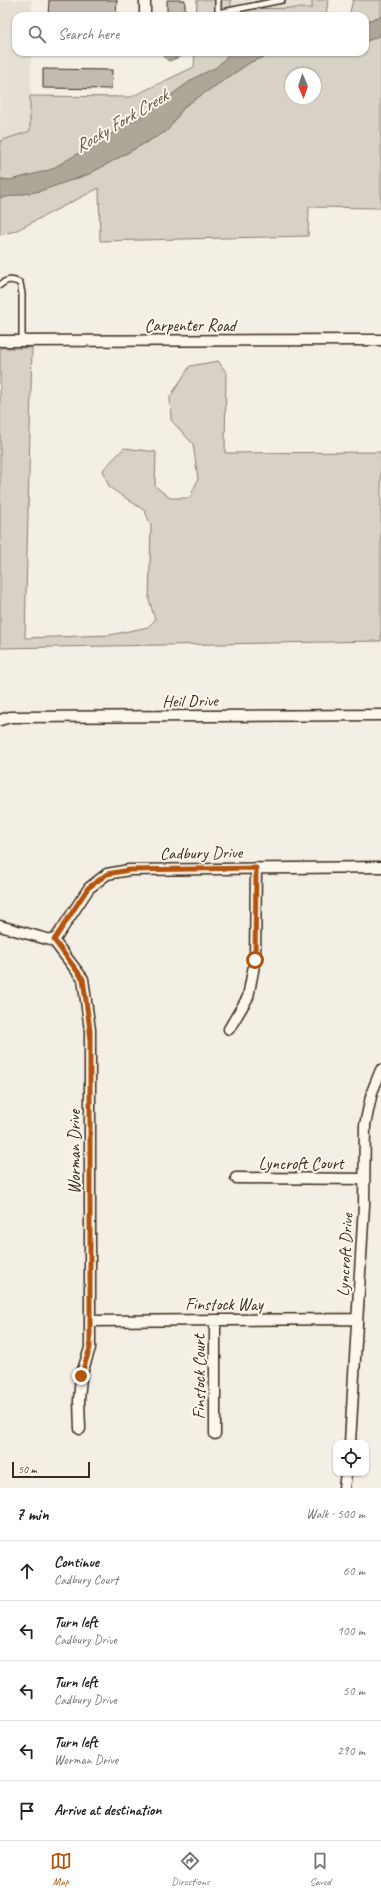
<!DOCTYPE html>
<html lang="en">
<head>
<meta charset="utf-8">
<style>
	:root { --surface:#fff; --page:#f6f6f6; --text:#202124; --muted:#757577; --line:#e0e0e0; --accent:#b45309 }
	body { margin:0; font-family:Caveat,sans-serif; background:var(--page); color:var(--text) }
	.controls { position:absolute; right:12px; bottom:12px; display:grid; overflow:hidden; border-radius:8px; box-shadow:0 1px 3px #0004 }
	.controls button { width:36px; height:36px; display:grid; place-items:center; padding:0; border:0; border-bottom:1px solid var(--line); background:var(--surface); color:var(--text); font:20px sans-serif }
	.compass { position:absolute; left:285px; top:68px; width:36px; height:36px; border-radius:50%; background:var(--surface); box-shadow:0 1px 3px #0004; rotate:177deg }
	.scale { position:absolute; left:12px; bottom:10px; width:78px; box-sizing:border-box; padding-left:4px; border:2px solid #3b2a1e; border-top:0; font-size:11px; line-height:14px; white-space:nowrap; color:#3b2a1e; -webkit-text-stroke:3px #fbf7ec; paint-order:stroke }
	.stop { position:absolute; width:12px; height:12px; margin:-9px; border:3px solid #b45309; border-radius:50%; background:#fff }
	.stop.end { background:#b45309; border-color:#fff; box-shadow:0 1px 4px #0008 }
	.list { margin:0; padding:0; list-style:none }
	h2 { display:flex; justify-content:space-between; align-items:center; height:52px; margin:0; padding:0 16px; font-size:17px }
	h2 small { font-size:13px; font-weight:400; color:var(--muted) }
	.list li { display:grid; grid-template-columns:26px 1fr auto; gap:12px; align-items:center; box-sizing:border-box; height:60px; padding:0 16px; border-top:1px solid var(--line) }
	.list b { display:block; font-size:15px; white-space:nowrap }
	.list p { margin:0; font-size:13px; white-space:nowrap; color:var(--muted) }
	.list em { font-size:13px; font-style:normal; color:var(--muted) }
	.icon { flex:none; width:22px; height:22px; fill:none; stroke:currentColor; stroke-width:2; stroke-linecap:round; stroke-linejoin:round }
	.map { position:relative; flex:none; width:381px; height:1488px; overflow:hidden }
	.search { position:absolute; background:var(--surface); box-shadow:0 1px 3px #0004; left:12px; right:12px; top:12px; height:44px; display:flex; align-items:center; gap:10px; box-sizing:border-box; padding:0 14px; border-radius:12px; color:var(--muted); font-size:15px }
	.sheet { height:352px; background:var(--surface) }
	nav { display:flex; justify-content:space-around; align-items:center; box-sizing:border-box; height:56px; border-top:1px solid var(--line); background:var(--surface); font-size:11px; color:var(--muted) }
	nav a { display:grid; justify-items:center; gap:2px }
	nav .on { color:var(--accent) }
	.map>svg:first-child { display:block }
</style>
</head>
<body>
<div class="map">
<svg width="381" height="1488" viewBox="0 0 381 1488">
	<rect width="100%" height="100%" fill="#f3efe4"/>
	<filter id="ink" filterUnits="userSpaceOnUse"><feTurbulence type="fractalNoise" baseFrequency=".025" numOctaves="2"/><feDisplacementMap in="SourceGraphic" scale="8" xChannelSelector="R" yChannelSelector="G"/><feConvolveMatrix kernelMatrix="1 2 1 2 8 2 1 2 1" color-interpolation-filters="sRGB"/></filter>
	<g filter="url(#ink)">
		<path fill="#e5dfd4" d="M0 0H32L31 16H16V52H31L30 131 0 141Z
			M231 0H312V8L230 9Z"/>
		<path fill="#d8d1c6" stroke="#8a7e72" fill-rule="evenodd" d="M197 0H231V9L312 8V0H328L326 16H196Z
			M353 0H381V16L365 22V16H349Z
			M381 35V208L309 207 308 236 100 241 99 188 15 231 0 235V198L40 191 89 174 167 131 185 106 251 62 276 52H365V42ZM291 74H315V98H291Z
			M195 52H231L217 67 196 77 142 116 50 170 11 180 0 179V141L30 131V96L131 97 194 67Z
			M0 348H32L25 638 110 635 148 627 155 620 149 599 151 526 145 511 109 487 103 470 124 448 156 452 155 486 170 498H190L198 479 193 444 171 420 170 397 190 366 218 361 226 372 225 453 381 452V641L0 648Z"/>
		<path fill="#afa69a" stroke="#817468" d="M381 16V35L365 42V22Z
			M163 52H183V53L180 57 169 61 164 57Z
			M231 52H276L251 62 185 106 167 131 89 174 40 191 0 198V179L11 180 50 170 142 116 196 77 217 67Z"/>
		<path fill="#c3bbb0" stroke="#3b2a1e" d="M49 0H117L116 16H48Z
			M167 0H185V16H167Z
			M43 69 112 70 111 89 43 88Z"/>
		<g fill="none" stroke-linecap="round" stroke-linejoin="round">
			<defs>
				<path id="lane" d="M218 0V13L282 0
					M0 285C7 279 12 279 20 283L22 294V341"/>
				<path id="street" d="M145 16V0
					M0 341 381 340
					M0 720 10 717 381 715
					M0 926 54 941 83 979 90 1030V1348L81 1376 79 1400 80 1429
					M54 941 89 888 107 874 129 870 381 867
					M229 1029 248 997 255 960 256 868
					M236 1178 364 1179
					M215 1320V1434
					M90 1321 357 1319
					M350 1443 364 1205 365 1125 372 1092 381 1070
					M344 1488 346 1473"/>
			</defs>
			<use href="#lane" stroke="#3b2a1e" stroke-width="8"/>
			<use href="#street" stroke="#3b2a1e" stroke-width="13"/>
			<use href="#lane" stroke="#fbf7ec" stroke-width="5"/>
			<use href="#street" stroke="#fbf7ec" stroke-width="10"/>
		</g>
	</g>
	<g fill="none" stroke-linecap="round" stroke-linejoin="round" filter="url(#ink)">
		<path stroke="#b45309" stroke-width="5" d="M81 1376 90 1348V1030L83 979 54 940 88 888 107 874 129 870 256 868 255 960"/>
	</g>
	<g text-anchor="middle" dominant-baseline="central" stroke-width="4" stroke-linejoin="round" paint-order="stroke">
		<g font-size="17" fill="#3b2a1e" stroke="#fbf7ec">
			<text x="190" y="325">Carpenter Road</text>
			<text transform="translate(190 701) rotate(-1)">Heil Drive</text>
			<text transform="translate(201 853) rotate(-1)">Cadbury Drive</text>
			<text transform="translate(74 1152) rotate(-90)">Worman Drive</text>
			<text x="301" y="1163">Lyncroft Court</text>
			<text transform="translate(345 1255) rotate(-87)">Lyncroft Drive</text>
			<text x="224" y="1304">Finstock Way</text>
			<text transform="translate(199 1377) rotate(-90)">Finstock Court</text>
		</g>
		<g font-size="18" font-style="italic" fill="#645549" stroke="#fbf7ec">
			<text transform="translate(121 121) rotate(-31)">Rocky Fork Creek</text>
		</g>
	</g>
</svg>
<div class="controls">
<button><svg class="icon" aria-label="locate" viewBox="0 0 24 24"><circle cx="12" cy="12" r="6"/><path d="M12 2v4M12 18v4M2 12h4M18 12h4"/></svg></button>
</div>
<svg class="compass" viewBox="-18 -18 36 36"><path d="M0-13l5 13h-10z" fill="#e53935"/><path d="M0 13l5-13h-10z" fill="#757577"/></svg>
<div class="scale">50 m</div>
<div class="stop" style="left:255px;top:960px"></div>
<div class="stop end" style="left:81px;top:1376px"></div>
<div class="search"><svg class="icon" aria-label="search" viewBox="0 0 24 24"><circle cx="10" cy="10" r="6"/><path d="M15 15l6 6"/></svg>Search here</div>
</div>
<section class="sheet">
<h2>7 min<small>Walk · 500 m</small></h2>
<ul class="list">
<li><svg class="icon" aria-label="ahead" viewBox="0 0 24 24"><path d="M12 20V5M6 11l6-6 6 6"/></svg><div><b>Continue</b><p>Cadbury Court</p></div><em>60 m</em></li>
<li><svg class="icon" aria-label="left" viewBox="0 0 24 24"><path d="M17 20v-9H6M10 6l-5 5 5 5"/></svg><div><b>Turn left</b><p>Cadbury Drive</p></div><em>100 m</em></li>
<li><svg class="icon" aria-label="left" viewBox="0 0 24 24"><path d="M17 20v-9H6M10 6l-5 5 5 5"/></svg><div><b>Turn left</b><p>Cadbury Drive</p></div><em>50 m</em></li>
<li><svg class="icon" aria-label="left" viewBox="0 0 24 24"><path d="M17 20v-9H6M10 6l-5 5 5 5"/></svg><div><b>Turn left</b><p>Worman Drive</p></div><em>290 m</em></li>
<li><svg class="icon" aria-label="arrive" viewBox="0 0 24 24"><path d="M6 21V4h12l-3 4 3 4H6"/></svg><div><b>Arrive at destination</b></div></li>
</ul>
</section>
<nav>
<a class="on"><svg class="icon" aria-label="map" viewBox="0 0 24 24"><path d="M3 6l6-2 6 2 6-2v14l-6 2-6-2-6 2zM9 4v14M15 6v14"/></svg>Map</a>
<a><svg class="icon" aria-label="directions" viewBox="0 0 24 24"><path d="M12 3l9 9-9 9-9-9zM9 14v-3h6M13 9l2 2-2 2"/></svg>Directions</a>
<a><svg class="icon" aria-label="saved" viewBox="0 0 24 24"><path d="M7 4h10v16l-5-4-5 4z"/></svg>Saved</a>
</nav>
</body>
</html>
